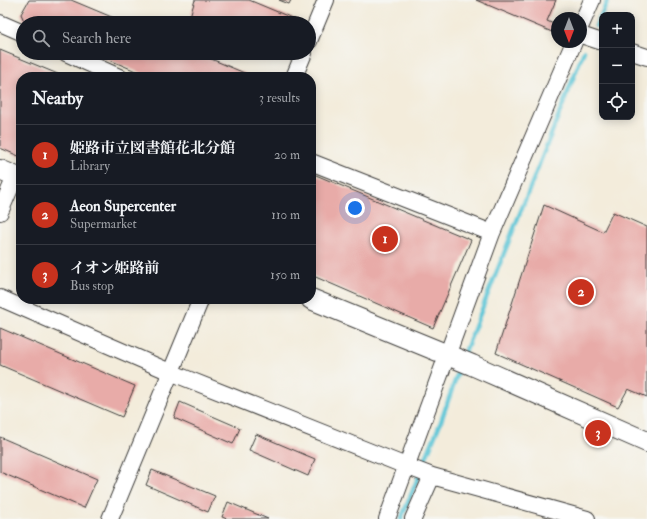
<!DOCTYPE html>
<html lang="en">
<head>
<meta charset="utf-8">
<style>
	:root { --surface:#171b24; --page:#20242c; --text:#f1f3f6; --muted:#9ea1a6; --line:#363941; --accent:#c8321e }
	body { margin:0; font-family:"IM FELL Double Pica","Noto Serif JP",serif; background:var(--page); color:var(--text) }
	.controls { position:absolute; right:12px; top:12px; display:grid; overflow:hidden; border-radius:8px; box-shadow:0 2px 10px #0003 }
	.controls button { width:36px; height:36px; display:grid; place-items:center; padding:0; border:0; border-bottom:1px solid var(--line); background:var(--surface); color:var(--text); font:20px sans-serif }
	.compass { position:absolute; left:551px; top:12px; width:36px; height:36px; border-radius:50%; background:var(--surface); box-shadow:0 2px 10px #0003; rotate:180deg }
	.you { position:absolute; left:355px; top:208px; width:14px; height:14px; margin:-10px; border:3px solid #fff; border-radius:50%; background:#1a73e8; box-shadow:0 0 0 6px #1a73e833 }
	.badge { display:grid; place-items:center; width:26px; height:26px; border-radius:50%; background:var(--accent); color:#fff; font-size:13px; font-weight:700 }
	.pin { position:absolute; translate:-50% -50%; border:2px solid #fff; box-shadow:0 1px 4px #0006 }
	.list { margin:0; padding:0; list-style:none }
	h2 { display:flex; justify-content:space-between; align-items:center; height:52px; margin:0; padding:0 16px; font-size:17px }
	h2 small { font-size:13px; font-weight:400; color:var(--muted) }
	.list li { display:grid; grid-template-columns:26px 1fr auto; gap:12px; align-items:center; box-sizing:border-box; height:60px; padding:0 16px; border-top:1px solid var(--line) }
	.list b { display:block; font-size:15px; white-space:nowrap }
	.list p { margin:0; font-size:13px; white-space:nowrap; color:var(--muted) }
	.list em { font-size:13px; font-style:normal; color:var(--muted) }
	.icon { flex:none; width:22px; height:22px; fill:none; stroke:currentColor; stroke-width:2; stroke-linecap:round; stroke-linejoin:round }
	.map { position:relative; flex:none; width:647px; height:519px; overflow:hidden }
	.search { position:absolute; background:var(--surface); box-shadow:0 2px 10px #0003; left:16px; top:16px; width:300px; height:44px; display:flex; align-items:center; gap:10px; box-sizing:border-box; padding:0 14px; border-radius:22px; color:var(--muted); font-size:15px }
	.panel { position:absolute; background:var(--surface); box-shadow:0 2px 10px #0003; left:16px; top:72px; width:300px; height:232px; border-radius:16px }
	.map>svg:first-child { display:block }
</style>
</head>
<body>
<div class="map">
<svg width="647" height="519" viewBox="0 0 647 519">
	<rect width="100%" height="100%" fill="#f6f6f2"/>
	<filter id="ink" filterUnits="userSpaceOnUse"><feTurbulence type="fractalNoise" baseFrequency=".025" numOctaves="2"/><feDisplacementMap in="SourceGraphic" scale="8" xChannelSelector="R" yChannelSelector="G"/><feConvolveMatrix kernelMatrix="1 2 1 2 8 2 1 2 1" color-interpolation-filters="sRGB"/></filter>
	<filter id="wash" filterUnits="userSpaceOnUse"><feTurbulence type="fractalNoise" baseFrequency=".012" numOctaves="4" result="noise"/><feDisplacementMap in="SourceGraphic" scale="16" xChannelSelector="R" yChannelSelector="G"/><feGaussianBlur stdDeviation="0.9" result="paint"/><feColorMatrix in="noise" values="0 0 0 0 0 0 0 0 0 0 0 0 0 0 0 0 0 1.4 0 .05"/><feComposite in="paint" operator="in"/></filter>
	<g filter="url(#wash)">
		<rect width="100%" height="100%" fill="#f3ecdb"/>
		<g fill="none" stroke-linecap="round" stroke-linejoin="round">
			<path stroke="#5bc5d6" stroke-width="4.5" d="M596 26 608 0
				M463 357 584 51
				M401 519 441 421 460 366"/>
		</g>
		<g id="blocks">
			<path fill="#e8aba8" d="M29 0H71L126 23H25L21 14Z
				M195 0H249L304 23H198L192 20 191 13Z
				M279 0H291L289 4Z
				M476 0H556L547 21 556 25 552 32Z
				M0 50 65 77H21V157L0 148Z
				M93 53H197L254 77H150Z
				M265 53H278L276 58Z
				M311 173 471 240 433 328 311 275Z
				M544 205 603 232 613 212 647 227V397L628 389 618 407 496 353Z
				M0 328 135 386 122 417 0 365Z
				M180 402 240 428 233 444 174 418Z
				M256 434 315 459 308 476 249 450Z
				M0 437 97 479 84 508 0 472Z
				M152 470 215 496 208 512 146 485Z
				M228 502 268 519H227L222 517Z"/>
		</g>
	</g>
	<g filter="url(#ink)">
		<use href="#blocks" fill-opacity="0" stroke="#3c3b39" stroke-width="1"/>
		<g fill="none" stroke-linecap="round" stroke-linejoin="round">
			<defs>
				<path id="minor" d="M0 23 23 33
					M581 25 592 0
					M581 35 602 42
					M309 41 326 0
					M632 52 647 57
					M66 53 119 77
					M294 77 304 53
					M311 162 492 233
					M0 212 15 177
					M0 298 170 372 406 466 432 476 587 519
					M110 519 201 299
					M387 519 492 233 574 42
					M413 519 432 476"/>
				<path id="tertiary" d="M0 170 21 179
					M311 299 472 365 647 442"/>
			</defs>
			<use href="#minor" stroke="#3c3b39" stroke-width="18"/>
			<use href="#tertiary" stroke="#3c3b39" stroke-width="22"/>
			<use href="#minor" stroke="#fff" stroke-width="16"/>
			<use href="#tertiary" stroke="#fff" stroke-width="20"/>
		</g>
	</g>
</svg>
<div class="controls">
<button>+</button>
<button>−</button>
<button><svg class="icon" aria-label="locate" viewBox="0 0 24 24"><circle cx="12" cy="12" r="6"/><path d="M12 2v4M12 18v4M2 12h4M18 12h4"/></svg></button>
</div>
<svg class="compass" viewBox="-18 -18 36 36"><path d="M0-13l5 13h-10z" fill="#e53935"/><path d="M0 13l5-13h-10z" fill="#9ea1a6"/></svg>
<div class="you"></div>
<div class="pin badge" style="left:385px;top:239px">1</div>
<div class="pin badge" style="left:581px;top:292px">2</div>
<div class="pin badge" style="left:598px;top:433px">3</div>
<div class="search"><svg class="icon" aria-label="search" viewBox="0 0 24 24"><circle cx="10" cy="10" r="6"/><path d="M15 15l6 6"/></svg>Search here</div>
<section class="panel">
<h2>Nearby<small>3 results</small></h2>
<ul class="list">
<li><span class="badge">1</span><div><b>姫路市立図書館花北分館</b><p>Library</p></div><em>20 m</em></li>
<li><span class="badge">2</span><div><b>Aeon Supercenter</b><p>Supermarket</p></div><em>110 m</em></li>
<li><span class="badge">3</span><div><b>イオン姫路前</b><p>Bus stop</p></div><em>150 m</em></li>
</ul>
</section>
</div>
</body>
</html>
